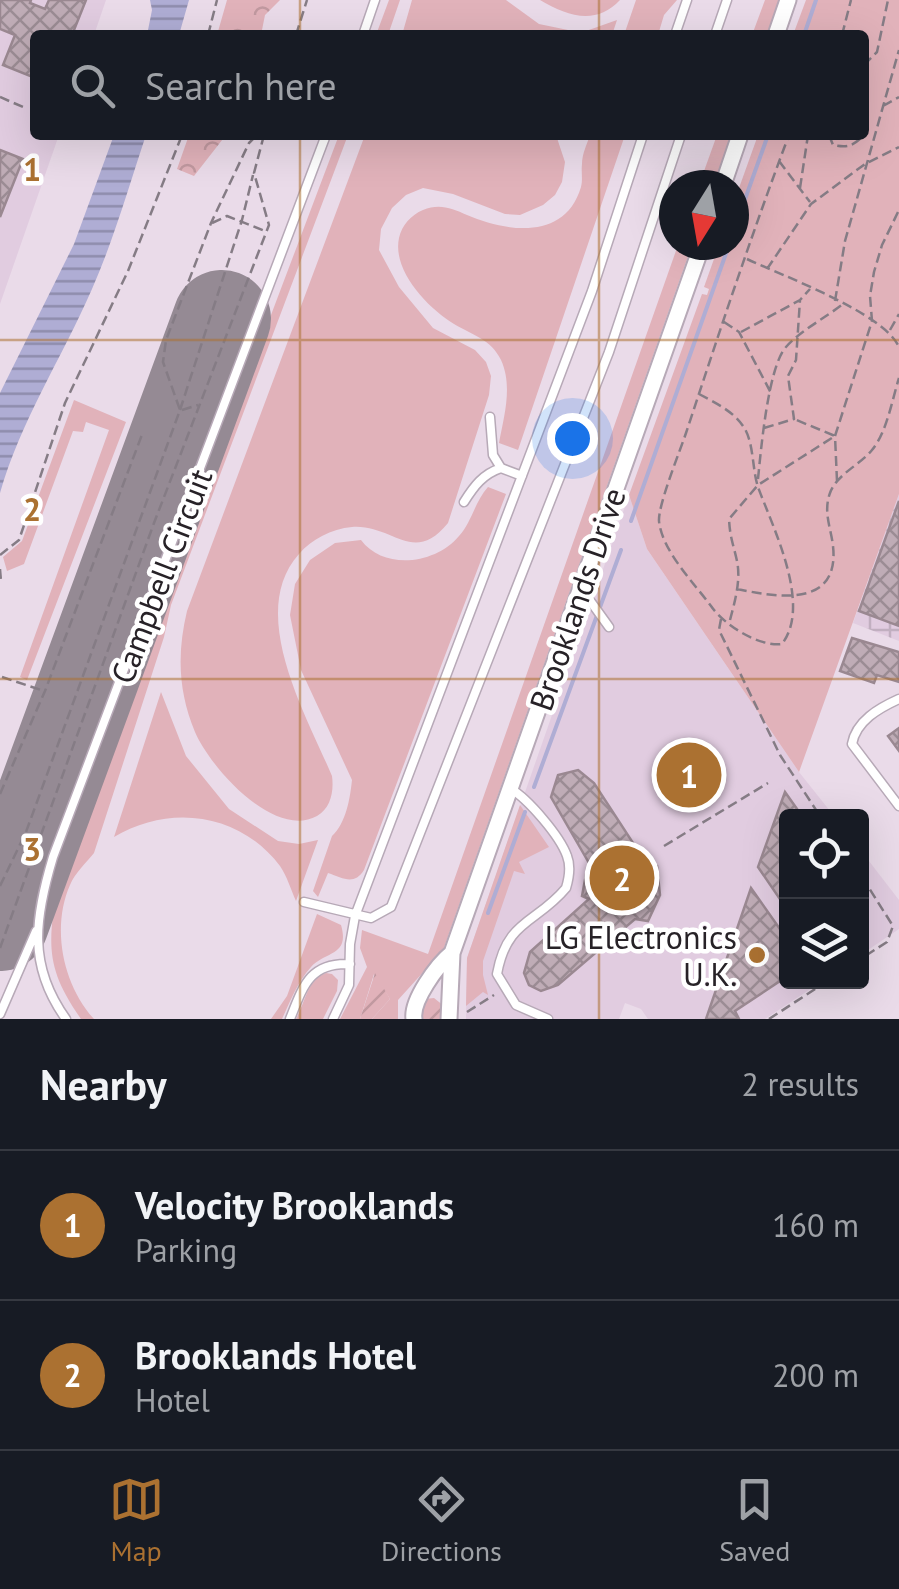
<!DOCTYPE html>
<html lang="en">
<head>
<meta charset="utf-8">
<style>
	:root { --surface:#171b24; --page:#20242c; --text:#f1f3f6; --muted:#9ea1a6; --line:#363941; --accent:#ab7131 }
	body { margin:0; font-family:"PT Sans",sans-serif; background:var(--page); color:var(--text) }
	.controls { position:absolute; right:30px; bottom:30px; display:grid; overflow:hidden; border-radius:10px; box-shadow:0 10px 40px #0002 }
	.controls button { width:90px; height:90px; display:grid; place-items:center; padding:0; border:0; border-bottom:2px solid var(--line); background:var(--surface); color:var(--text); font:50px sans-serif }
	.compass { position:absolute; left:659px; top:170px; width:90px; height:90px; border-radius:50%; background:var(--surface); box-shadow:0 10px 40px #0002; rotate:191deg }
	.you { position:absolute; left:572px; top:438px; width:35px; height:35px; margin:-25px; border:8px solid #fff; border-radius:50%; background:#1a73e8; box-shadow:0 0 0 15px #1a73e833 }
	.badge { display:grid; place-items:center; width:65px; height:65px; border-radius:50%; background:var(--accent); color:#fff; font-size:32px; font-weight:700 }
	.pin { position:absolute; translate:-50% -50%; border:5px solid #fff; box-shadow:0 2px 10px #0006 }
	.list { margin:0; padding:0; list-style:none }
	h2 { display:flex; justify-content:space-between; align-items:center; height:130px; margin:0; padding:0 40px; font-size:42px }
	h2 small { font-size:32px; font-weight:400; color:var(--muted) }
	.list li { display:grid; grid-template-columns:65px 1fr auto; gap:30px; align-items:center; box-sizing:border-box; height:150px; padding:0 40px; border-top:2px solid var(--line) }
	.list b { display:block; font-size:38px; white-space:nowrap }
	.list p { margin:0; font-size:32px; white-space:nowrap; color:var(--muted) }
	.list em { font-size:32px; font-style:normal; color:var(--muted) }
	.icon { flex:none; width:55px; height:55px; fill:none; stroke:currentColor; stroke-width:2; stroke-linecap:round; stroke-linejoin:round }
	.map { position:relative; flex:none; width:899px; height:1019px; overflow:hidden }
	.search { position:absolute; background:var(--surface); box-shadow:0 10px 40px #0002; left:30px; right:30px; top:30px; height:110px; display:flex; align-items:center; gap:25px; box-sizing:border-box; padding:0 35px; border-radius:10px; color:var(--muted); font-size:38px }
	.sheet { height:430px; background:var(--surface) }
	nav { display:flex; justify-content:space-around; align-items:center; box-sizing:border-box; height:140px; border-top:2px solid var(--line); background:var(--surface); font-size:28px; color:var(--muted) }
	nav a { display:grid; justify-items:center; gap:5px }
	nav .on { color:var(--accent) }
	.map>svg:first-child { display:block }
</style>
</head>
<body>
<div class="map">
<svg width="899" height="1019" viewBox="0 0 899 1019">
	<defs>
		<pattern id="industrial-grid" width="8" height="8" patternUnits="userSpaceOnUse" patternTransform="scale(2.5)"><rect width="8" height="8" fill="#e1cce0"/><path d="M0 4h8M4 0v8" fill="none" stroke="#c1afc0"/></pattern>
		<pattern id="forest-crowns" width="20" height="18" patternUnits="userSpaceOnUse" patternTransform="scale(2.5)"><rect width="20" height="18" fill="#e1b2ba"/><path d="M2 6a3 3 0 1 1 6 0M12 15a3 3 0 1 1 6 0" fill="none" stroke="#c199a0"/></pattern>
		<pattern id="garden-furrows" width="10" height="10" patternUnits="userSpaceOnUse" patternTransform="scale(2.5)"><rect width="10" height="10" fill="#e1b2ba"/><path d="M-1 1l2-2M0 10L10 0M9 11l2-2" fill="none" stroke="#c199a0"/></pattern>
		<pattern id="water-rules" width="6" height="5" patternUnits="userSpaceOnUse" patternTransform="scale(2.5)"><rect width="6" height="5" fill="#afadd4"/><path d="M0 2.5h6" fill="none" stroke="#8e8cac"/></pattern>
		<pattern id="building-cross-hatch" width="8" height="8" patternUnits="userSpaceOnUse" patternTransform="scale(2.5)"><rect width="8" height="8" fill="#bfacb6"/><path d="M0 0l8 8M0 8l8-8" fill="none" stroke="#9b8c94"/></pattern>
	</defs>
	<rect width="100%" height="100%" fill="#eadbe9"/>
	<path fill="#e1cce0" d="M0 0H106L94 35H35V135H59L0 304Z
		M629 495 647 549 799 772 834 816H786V982H821L765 1019H648L641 1009 625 1003 619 1019H466L467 958Z
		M862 852 899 900V929L862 954Z"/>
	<path fill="url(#industrial-grid)" d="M899 494V641L853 623Z"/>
	<path fill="#e1b2ba" d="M389 0H400L388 35H376Z
		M412 0H506L539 24 568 30 586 31 617 20 612 35H402Z
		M540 0H620C596 26 567 16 540 0Z
		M636 0H677L664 15 658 35H624Z
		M765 0H779L767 35H752Z
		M806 0H899V494L799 772 647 549 629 495 702 294 707 295 709 289 704 287 719 245H734V202L758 135H864V35H793Z
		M339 135H348L171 605 164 637 94 853C86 863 75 873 70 885 51 928 63 985 94 1019H81C43 965 49 942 58 879Z
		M365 135H556L565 162 562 182 555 195 543 205 520 215 505 214 453 194 423 188 406 195 392 208 381 229 379 250 399 287 433 328 475 350 486 362 491 376 489 395 448 523C413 566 393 524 352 527 331 529 312 539 299 554 246 613 307 716 332 776 334 791 331 808 317 816 274 840 210 767 195 732 178 691 177 653 187 611Z
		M590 135H625L518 450 499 443C504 416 513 386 501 360 491 339 472 335 454 324 428 308 392 271 399 238 402 225 411 215 423 210 439 203 452 208 467 215 507 232 565 241 581 187 583 179 581 172 582 164 582 154 587 144 590 135Z
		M717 135H731L714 185H699Z
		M678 245H692L440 959 436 958 398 1000V1019H372L390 999 374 974 360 1019H340L367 967 360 948 362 930 428 954Z
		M74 400 126 422 27 680 20 677 109 430 86 422 83 432 73 431 24 564 7 571 3 557 22 541Z
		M488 487 506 494 364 870C354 886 343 878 328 873L318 897 313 891 332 836C346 823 350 799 352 780L301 670 290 615 295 584 310 560 335 543 361 540C384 571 436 564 459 536 472 522 475 501 488 487Z
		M161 692 186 756 229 809 278 841 299 844 318 840 296 901C291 890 287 876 280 866 239 812 169 804 114 837Z
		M520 805 549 847 519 862 525 874 514 871 483 961V975L488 995 483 992 466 1006 467 958Z
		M317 914 341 925C350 956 326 951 311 967 298 981 290 1002 282 1019H271L287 996Z
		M326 973 332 974 338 980 337 991 323 1019H296C305 1003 307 980 326 973Z"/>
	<path fill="url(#forest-crowns)" d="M227 0H280L265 15 261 35H217Z
		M189 135H226L194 176 177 169Z"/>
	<path fill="url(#garden-furrows)" d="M375 973 390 999 372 1019H360Z
		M434 998 444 1006 443 1019H420L425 999Z"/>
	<path fill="url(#water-rules)" d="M150 0H189L179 35H147L152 10Z
		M114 135H146C129 186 114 239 92 289 62 358 21 420 0 493V393L74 244Z"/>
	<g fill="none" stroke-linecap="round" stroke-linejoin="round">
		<path stroke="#afadd4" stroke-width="4" d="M804 35 816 0
			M734 230 768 135
			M631 521 729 245
			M534 787 621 550
			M488 913 525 812"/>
		<path stroke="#958a94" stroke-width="98" d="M0 922 222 319"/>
	</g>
	<path fill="url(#building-cross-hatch)" stroke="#9a8891" stroke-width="2.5" d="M0 0H31L30 3 45 9 49 0H86L72 35H35V78L3 65 15 35 0 29Z
		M0 150 23 159 0 217Z
		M899 501V626L859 611Z
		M852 638 899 652V682L877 675 874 683 840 671Z
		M899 728V751L888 736Z
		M578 770 594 783 646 863 657 866 660 895 648 921 635 919 558 985 541 991 529 985 524 973 530 952 589 899 582 896 587 869 593 870 551 797 558 775Z
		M785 792 802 816H786V908L758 867Z
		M751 888 782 932 786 929V977L735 1011 739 1019H706Z"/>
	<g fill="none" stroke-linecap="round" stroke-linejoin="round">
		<defs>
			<path id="service" d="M363 35 375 0
				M675 35 687 0
				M715 35 727 0
				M490 417 493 455 501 468
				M464 502C474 486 483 474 501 468L522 476
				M578 596 591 602 609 627
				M899 699C879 708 856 721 852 744L899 806
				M511 789C528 799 560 836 567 856 571 866 569 878 566 888 536 924 507 919 497 974L516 1005 548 1019
				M304 902 371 918 391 907 609 352 681 135
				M0 1014 36 931
				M66 1019C27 965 35 917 53 857L326 135
				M290 1019C303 986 310 962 350 964
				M333 1019 349 985 350 944 355 916 592 291 643 135"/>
			<path id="minor" d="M776 35 788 0
				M723 185 740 135
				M414 1019C411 1001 437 965 452 953
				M449 1019 452 953 702 245"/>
		</defs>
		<use href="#service" stroke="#b7a9b7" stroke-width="11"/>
		<use href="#minor" stroke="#b7a9b7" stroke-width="19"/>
		<path stroke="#857c85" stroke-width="2.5" stroke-dasharray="10 5" stroke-linecap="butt" d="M208 35 217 0
			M296 35 307 0
			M842 35 851 0
			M864 65 877 52 888 0
			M0 97 23 107
			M883 106 899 97
			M864 117V133
			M829 135 833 145C848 148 853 146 864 135
			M779 161 810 202
			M800 188 808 135
			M212 223 227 216 265 231
			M747 259C783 276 884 313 899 347
			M767 269 811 204 865 164 899 147
			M835 301 845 241 899 50
			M724 322 739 332 771 393
			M890 330 899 314
			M741 332 800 300 810 289
			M699 394C714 402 733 411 743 426 754 441 752 469 758 487 773 528 812 605 782 644 759 647 724 625 711 606 694 583 662 551 659 521 658 505 680 451 686 433 719 333 752 233 789 135
			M180 410 242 220 253 175
			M182 410 198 405
			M764 428 794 419 788 376 796 360 800 300
			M758 479C761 450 768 367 786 347 800 331 825 318 843 304
			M837 481 835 436 872 321 870 296 874 272 882 245 899 210
			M0 555 19 540 65 403 128 271 182 135
			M0 569 1 581
			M737 589C776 597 840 609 833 546 831 528 823 512 830 493 837 474 860 465 872 450 887 432 892 400 899 378
			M721 619 719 630 780 755 820 816
			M730 620C735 601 741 580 737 561 733 543 730 538 729 519L758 485 835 436 794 419
			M2 677 44 691
			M0 794 45 691 143 432
			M664 846 768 783
			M862 877 893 926 887 942 862 958
			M0 886 26 832 180 410 163 362 166 340 211 223 249 143 257 135
			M0 948 154 523 269 225 254 173 264 135
			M467 1012 494 995
			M769 1019 826 982"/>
		<use href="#service" stroke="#fff" stroke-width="8"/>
		<use href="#minor" stroke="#fff" stroke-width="15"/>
	</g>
	<path fill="none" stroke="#ab7131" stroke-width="2.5" stroke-opacity="0.55" d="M300 0V35M599 0V35M300 135V1019M599 135V1019M0 340H899M0 679H899"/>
	<circle fill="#ab7131" stroke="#fff" stroke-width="4" cx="757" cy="955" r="10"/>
	<g text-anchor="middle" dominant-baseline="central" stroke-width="9" stroke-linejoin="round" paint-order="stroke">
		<g font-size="32" fill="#272227" stroke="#fff">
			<text transform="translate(161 576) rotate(-69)">Campbell Circuit</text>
			<text transform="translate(577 599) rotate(-71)">Brooklands Drive</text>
		</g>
		<g font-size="32" fill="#272227" stroke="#fff" text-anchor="end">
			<text x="737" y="937">LG Electronics<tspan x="737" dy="37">U.K.</tspan></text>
		</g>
	</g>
	<g font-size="32" text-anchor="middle" font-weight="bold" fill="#ab7131" stroke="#fff" stroke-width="9" stroke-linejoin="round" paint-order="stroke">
		<text x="32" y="181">1</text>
		<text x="32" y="521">2</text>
		<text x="32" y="861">3</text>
	</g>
</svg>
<div class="controls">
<button><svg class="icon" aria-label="locate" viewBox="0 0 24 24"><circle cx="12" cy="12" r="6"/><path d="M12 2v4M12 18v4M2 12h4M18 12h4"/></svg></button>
<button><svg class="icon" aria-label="layers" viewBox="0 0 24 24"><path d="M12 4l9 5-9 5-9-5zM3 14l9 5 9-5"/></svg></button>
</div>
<svg class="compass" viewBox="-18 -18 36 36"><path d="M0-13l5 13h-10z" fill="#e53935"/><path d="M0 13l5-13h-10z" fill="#9ea1a6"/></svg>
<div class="you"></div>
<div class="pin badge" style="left:689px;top:775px">1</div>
<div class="pin badge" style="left:622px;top:878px">2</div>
<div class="search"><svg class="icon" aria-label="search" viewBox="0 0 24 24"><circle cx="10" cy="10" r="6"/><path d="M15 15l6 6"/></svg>Search here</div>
</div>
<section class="sheet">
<h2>Nearby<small>2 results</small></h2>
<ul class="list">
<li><span class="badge">1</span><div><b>Velocity Brooklands</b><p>Parking</p></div><em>160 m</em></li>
<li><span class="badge">2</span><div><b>Brooklands Hotel</b><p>Hotel</p></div><em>200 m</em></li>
</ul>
</section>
<nav>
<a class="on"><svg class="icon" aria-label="map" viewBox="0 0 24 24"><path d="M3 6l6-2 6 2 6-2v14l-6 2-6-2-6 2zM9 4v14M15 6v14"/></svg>Map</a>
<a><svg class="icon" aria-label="directions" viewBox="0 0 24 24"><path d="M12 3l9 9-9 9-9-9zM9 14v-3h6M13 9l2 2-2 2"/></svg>Directions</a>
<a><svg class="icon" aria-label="saved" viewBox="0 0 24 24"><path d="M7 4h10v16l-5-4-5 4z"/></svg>Saved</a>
</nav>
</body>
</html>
